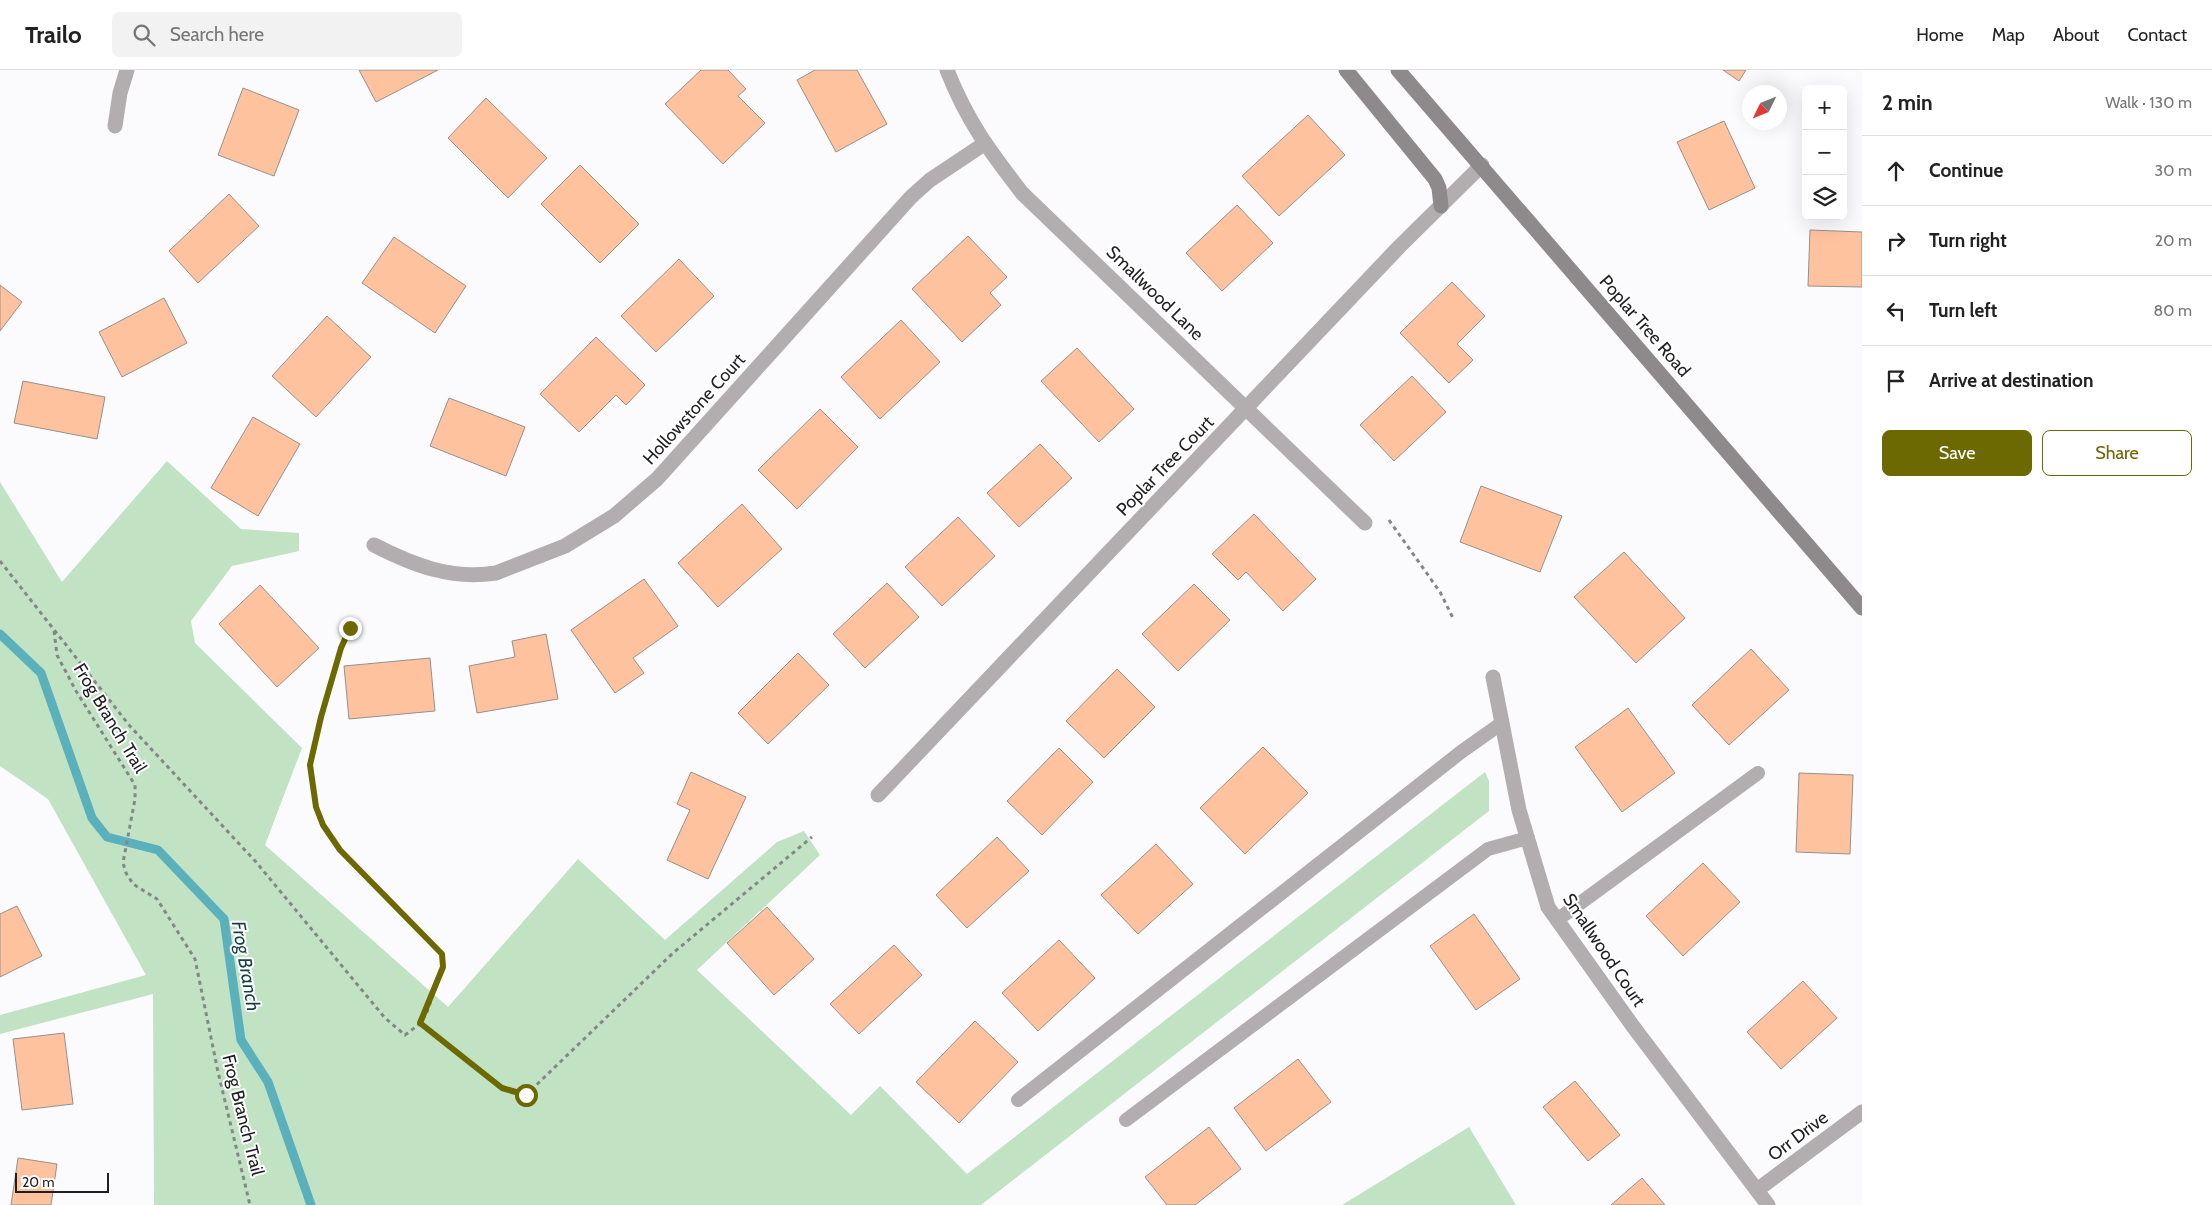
<!DOCTYPE html>
<html lang="en">
<head>
<meta charset="utf-8">
<style>
	:root { --surface:#fff; --page:#f2f2f2; --text:#222; --muted:#767676; --line:#e0e0e0; --accent:#6d6902 }
	body { margin:0; font-family:Cabin,sans-serif; background:var(--page); color:var(--text) }
	.controls { position:absolute; right:15px; top:15px; display:grid; overflow:hidden; border-radius:8px; box-shadow:0 5px 20px #0002 }
	.controls button { width:45px; height:45px; display:grid; place-items:center; padding:0; border:0; border-bottom:1px solid var(--line); background:var(--surface); color:var(--text); font:25px sans-serif }
	.compass { position:absolute; left:1742px; top:15px; width:45px; height:45px; border-radius:50%; background:var(--surface); box-shadow:0 5px 20px #0002; rotate:227deg }
	.scale { position:absolute; left:15px; bottom:12px; width:94px; box-sizing:border-box; padding-left:5px; border:2px solid #1f1e20; border-top:0; font-size:14px; line-height:18px; white-space:nowrap; color:#1f1e20; -webkit-text-stroke:4px #fff; paint-order:stroke }
	.stop { position:absolute; width:15px; height:15px; margin:-11px; border:4px solid #6d6902; border-radius:50%; background:#fff }
	.stop.end { background:#6d6902; border-color:#fff; box-shadow:0 1px 5px #0008 }
	.list { margin:0; padding:0; list-style:none }
	h2 { display:flex; justify-content:space-between; align-items:center; height:65px; margin:0; padding:0 20px; font-size:21px }
	h2 small { font-size:16px; font-weight:400; color:var(--muted) }
	.list li { display:grid; grid-template-columns:32px 1fr auto; gap:15px; align-items:center; box-sizing:border-box; height:70px; padding:0 20px; border-top:1px solid var(--line) }
	.list b { display:block; font-size:19px; white-space:nowrap }
	.list em { font-size:16px; font-style:normal; color:var(--muted) }
	.actions { display:flex; gap:10px; padding:15px 20px }
	.actions a { flex:1; padding:11px 0; border:1px solid var(--accent); border-radius:8px; text-align:center; font-size:18px; color:var(--accent) }
	.actions .main { background:var(--accent); color:#fff }
	.icon { flex:none; width:28px; height:28px; fill:none; stroke:currentColor; stroke-width:2; stroke-linecap:round; stroke-linejoin:round }
	.map { position:relative; flex:none; width:1862px; height:1135px; overflow:hidden }
	header { display:flex; align-items:center; gap:30px; box-sizing:border-box; height:70px; padding:0 25px; background:var(--surface); border-bottom:1px solid var(--line) }
	header strong { font-size:24px }
	nav { display:flex; gap:28px; margin-inline-start:auto; font-size:18px }
	.search { width:350px; height:45px; background:var(--page); display:flex; align-items:center; gap:12px; box-sizing:border-box; padding:0 18px; border-radius:8px; color:var(--muted); font-size:19px }
	main { display:flex }
	aside { flex:1; background:var(--surface) }
	.map>svg:first-child { display:block }
</style>
</head>
<body>
<header>
<strong>Trailo</strong>
<div class="search"><svg class="icon" aria-label="search" viewBox="0 0 24 24"><circle cx="10" cy="10" r="6"/><path d="M15 15l6 6"/></svg>Search here</div>
<nav><a>Home</a><a>Map</a><a>About</a><a>Contact</a></nav>
</header>
<main>
<div class="map">
<svg width="1862" height="1135" viewBox="0 0 1862 1135">
	<rect width="100%" height="100%" fill="#fbfbfe"/>
	<path fill="#c1e2c3" d="M167 391 241 459 299 463V481L232 496 191 551 195 573 302 678 265 775 448 937 578 789 665 870 777 772 804 761 820 785 697 900 851 1045 880 1016 967 1104 1485 702 1489 711V741L981 1135H154L153 924 0 964V945L146 905 48 729 0 696V412L62 512Z
		M1469 1057 1516 1135H1342Z"/>
	<g fill="none" stroke-linecap="round" stroke-linejoin="round">
		<path stroke="#5ab0bb" stroke-width="9" d="M0 564 41 603 92 748 107 767 158 780 224 849 241 970 268 1012 311 1135"/>
	</g>
	<path fill="#ffc29e" stroke="#96908d" d="M359 0H438L376 32Z
		M701 0H728L746 19 738 26 765 53 723 94 665 34Z
		M815 0H857L887 54 836 82 797 10Z
		M1723 0H1746L1739 11Z
		M243 18 299 40 274 106 218 85Z
		M486 28 547 88 508 128 448 68Z
		M1308 45 1345 85 1279 146 1242 106Z
		M1724 51 1755 118 1709 140 1677 72Z
		M580 95 639 154 600 193 541 134Z
		M229 124 259 156 198 213 169 181Z
		M1237 135 1273 173 1222 221 1186 183Z
		M1810 160 1862 162V217L1808 216Z
		M968 166 1007 207 990 223 1001 235 962 272 912 219Z
		M394 167 466 216 435 263 362 213Z
		M679 189 714 226 656 282 621 246Z
		M1452 212 1485 246 1457 274 1473 290 1449 313 1400 263Z
		M0 215 22 232 0 261Z
		M164 228 187 273 122 307 99 262Z
		M327 246 371 287 316 347 272 306Z
		M901 250 940 292 880 349 841 307Z
		M596 267 645 315 626 335 616 325 579 362 540 324Z
		M1077 278 1134 339 1099 372 1041 311Z
		M1412 306 1446 342 1394 391 1360 355Z
		M23 311 105 327 97 369 14 353Z
		M449 328 525 357 506 406 430 376Z
		M820 339 858 377 797 439 758 400Z
		M253 347 300 374 258 446 211 418Z
		M1040 374 1072 408 1019 457 987 423Z
		M1481 416 1562 446 1540 502 1460 472Z
		M742 434 782 479 718 537 678 493Z
		M1254 444 1316 509 1283 541 1246 502 1238 510 1212 484Z
		M958 447 995 486 942 536 905 497Z
		M1624 482 1685 548 1636 593 1574 527Z
		M644 509 678 556 633 588 644 603 615 623 571 560Z
		M887 513 919 547 865 598 833 564Z
		M1194 514 1230 550 1178 601 1142 564Z
		M260 515 319 578 277 617 219 554Z
		M546 564 558 629 477 643 469 596 515 587 512 571Z
		M1751 579 1789 620 1729 675 1692 635Z
		M798 583 829 615 768 674 738 643Z
		M430 588 435 641 349 649 344 596Z
		M1117 599 1155 637 1104 688 1066 651Z
		M1628 638 1675 703 1622 742 1575 677Z
		M1263 677 1308 723 1245 784 1200 738Z
		M1059 678 1093 712 1042 765 1007 731Z
		M691 702 746 727 708 809 667 790 690 740 677 734Z
		M1799 703 1853 705 1850 784 1796 782Z
		M997 767 1029 801 967 858 936 825Z
		M1156 774 1193 814 1138 864 1101 825Z
		M1703 793 1740 832 1683 886 1646 846Z
		M17 836 42 886 0 907V844Z
		M767 837 814 889 774 925 727 873Z
		M1474 844 1520 909 1476 940 1430 876Z
		M1059 870 1095 908 1038 961 1002 923Z
		M894 875 922 905 859 964 830 934Z
		M1803 911 1837 948 1781 999 1747 962Z
		M975 951 1018 992 959 1053 916 1012Z
		M64 963 73 1034 22 1040 13 969Z
		M1298 989 1331 1032 1266 1081 1234 1038Z
		M1575 1011 1620 1065 1588 1091 1543 1037Z
		M1209 1057 1241 1099 1195 1135H1167L1145 1107Z
		M18 1088 57 1094 51 1135H11Z
		M1642 1108 1665 1135H1611Z"/>
	<g fill="none" stroke-linecap="round" stroke-linejoin="round">
		<path stroke="#868688" stroke-width="3" stroke-dasharray="4 4" stroke-linecap="butt" d="M1389 450 1440 522 1453 548
			M0 491 129 655 256 792 385 948 405 965 421 953 427 942 443 897 442 884 341 780 323 755 316 737 310 695 321 647 341 578 353 549
			M54 561 57 585 76 621 135 715V729L123 793 126 803 133 814 157 829 195 889 218 1002 250 1135
			M421 953 502 1018 526 1025 673 883 812 767"/>
		<path stroke="#b2aeaf" stroke-width="14" d="M1557 850 1758 703
			M1018 1030 1461 682 1502 653
			M1126 1050 1488 779 1528 768"/>
		<path stroke="#b2aeaf" stroke-width="15" d="M947 0C967 51 989 80 1022 123L1365 453
			M115 56 120 23 127 0
			M374 475C413 495 451 510 496 503L565 476 614 446 657 409 911 127 930 110 984 74
			M1493 607 1519 740 1548 837 1632 955 1768 1135
			M878 725 1399 177 1482 95
			M1757 1120 1862 1042"/>
		<path stroke="#8e898a" stroke-width="15" d="M1346 0 1435 109 1439 118 1441 136
			M1398 0 1862 538"/>
	</g>
	<g fill="none" stroke-linecap="round" stroke-linejoin="round">
		<path stroke="#6d6902" stroke-width="6" d="M350 558 341 578 321 647 310 695 316 737 323 755 340 780 442 884 443 897 420 953 502 1018 526 1025"/>
	</g>
	<g text-anchor="middle" dominant-baseline="central" stroke-width="4" stroke-linejoin="round" paint-order="stroke">
		<g font-size="18" fill="#1f1e20" stroke="#fff">
			<text transform="translate(1155 223) rotate(44)">Smallwood Lane</text>
			<text transform="translate(1645 256) rotate(49)">Poplar Tree Road</text>
			<text transform="translate(694 339) rotate(-48)">Hollowstone Court</text>
			<text transform="translate(1165 396) rotate(-46)">Poplar Tree Court</text>
			<text transform="translate(110 648) rotate(59)">Frog Branch Trail</text>
			<text transform="translate(1604 880) rotate(56)">Smallwood Court</text>
			<text transform="translate(243 1045) rotate(76)">Frog Branch Trail</text>
			<text transform="translate(1798 1066) rotate(-37)">Orr Drive</text>
		</g>
		<g font-size="19" font-style="italic" fill="#163f44" stroke="#fff">
			<text transform="translate(246 896) rotate(80)">Frog Branch</text>
		</g>
	</g>
</svg>
<div class="controls">
<button>+</button>
<button>−</button>
<button><svg class="icon" aria-label="layers" viewBox="0 0 24 24"><path d="M12 4l9 5-9 5-9-5zM3 14l9 5 9-5"/></svg></button>
</div>
<svg class="compass" viewBox="-18 -18 36 36"><path d="M0-13l5 13h-10z" fill="#e53935"/><path d="M0 13l5-13h-10z" fill="#767676"/></svg>
<div class="scale">20 m</div>
<div class="stop" style="left:526px;top:1025px"></div>
<div class="stop end" style="left:350px;top:558px"></div>
</div>
<aside>
<h2>2 min<small>Walk · 130 m</small></h2>
<ul class="list">
<li><svg class="icon" aria-label="ahead" viewBox="0 0 24 24"><path d="M12 20V5M6 11l6-6 6 6"/></svg><div><b>Continue</b></div><em>30 m</em></li>
<li><svg class="icon" aria-label="right" viewBox="0 0 24 24"><path d="M7 20v-9h11M14 6l5 5-5 5"/></svg><div><b>Turn right</b></div><em>20 m</em></li>
<li><svg class="icon" aria-label="left" viewBox="0 0 24 24"><path d="M17 20v-9H6M10 6l-5 5 5 5"/></svg><div><b>Turn left</b></div><em>80 m</em></li>
<li><svg class="icon" aria-label="arrive" viewBox="0 0 24 24"><path d="M6 21V4h12l-3 4 3 4H6"/></svg><div><b>Arrive at destination</b></div></li>
</ul>
<div class="actions"><a class="main">Save</a><a>Share</a></div>
</aside>
</main>
</body>
</html>
